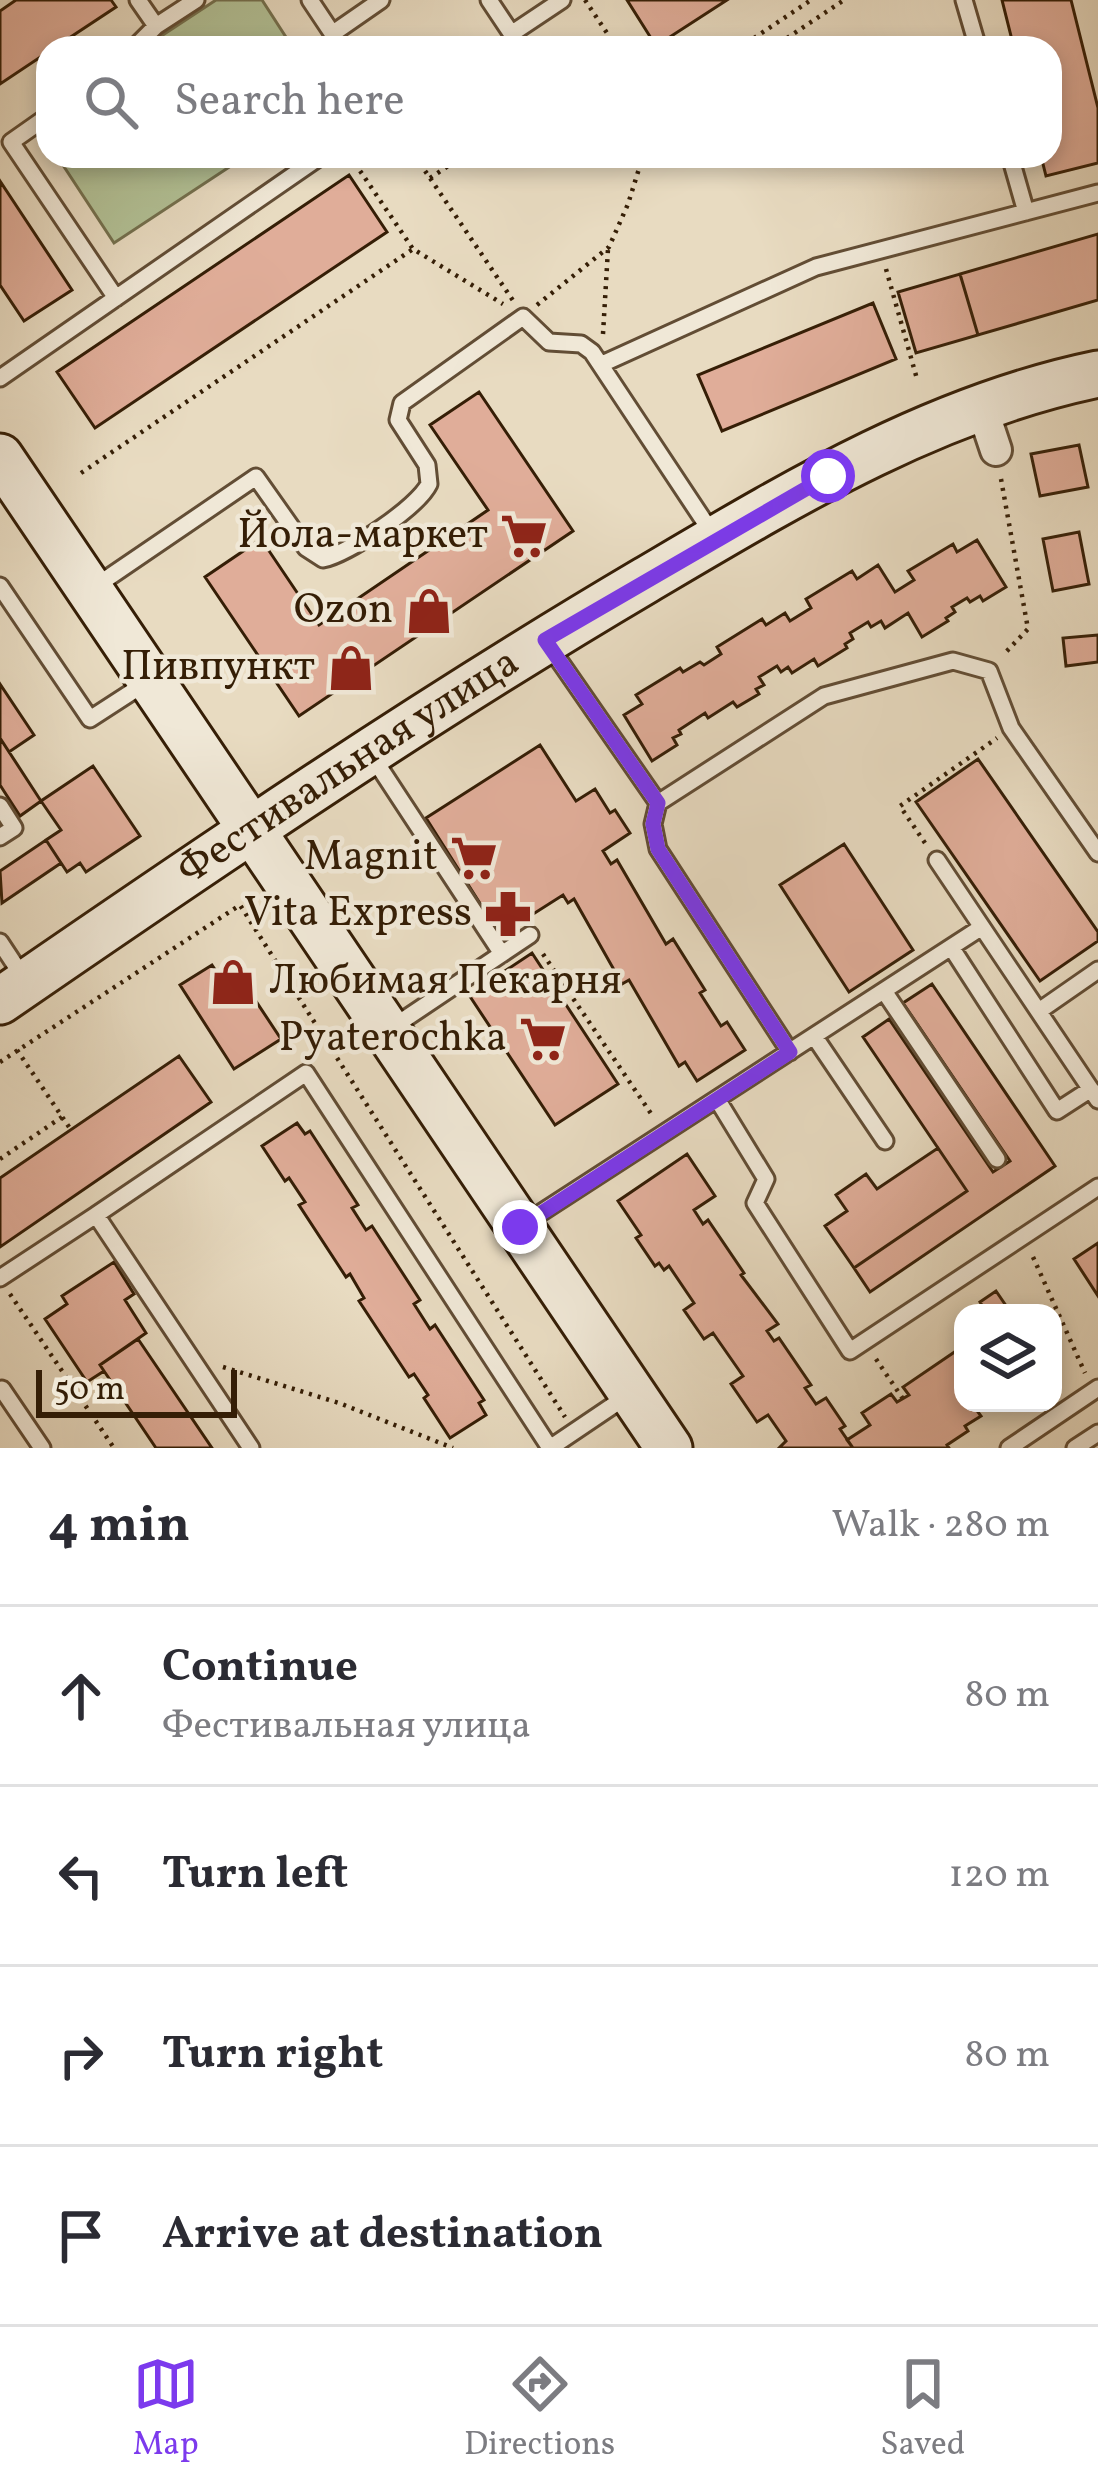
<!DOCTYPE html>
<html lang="en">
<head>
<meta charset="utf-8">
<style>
	:root { --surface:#fff; --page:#f7f7f7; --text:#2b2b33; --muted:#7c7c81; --line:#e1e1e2; --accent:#7c3aed }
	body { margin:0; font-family:Vollkorn,serif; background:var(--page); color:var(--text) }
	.controls { position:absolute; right:36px; bottom:36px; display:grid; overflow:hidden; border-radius:24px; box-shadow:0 6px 18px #0003 }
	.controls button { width:108px; height:108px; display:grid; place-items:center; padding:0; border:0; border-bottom:3px solid var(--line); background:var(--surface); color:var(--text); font:60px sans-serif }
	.scale { position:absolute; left:36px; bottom:30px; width:201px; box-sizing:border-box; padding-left:12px; border:6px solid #351e06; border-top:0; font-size:33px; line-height:42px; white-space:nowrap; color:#351e06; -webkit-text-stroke:9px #f0e8d7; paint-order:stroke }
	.stop { position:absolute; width:36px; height:36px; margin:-27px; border:9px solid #7c3aed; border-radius:50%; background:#fff }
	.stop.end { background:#7c3aed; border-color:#fff; box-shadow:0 3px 12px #0008 }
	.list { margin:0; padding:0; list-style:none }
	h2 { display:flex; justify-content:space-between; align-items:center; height:156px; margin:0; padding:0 48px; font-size:51px }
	h2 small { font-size:39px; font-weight:400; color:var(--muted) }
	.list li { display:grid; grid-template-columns:78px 1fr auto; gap:36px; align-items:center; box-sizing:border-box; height:180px; padding:0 48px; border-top:3px solid var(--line) }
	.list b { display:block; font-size:45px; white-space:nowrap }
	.list p { margin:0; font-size:39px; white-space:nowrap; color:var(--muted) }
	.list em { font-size:39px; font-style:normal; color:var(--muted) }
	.icon { flex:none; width:66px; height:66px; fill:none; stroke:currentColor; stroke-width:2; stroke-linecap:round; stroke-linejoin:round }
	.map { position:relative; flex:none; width:1098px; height:1448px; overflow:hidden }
	.search { position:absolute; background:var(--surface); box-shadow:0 6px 18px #0003; left:36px; right:36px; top:36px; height:132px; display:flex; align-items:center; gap:30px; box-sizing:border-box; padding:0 42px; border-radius:36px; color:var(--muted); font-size:45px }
	.sheet { height:876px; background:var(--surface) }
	nav { display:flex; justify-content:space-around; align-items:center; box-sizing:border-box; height:168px; border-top:3px solid var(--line); background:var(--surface); font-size:33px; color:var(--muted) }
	nav a { display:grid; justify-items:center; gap:6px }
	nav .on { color:var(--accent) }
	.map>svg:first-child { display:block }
</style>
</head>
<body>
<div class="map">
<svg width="1098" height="1448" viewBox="0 0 1098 1448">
	<rect width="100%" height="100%" fill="#e8dbc1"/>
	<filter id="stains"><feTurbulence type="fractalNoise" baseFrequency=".00167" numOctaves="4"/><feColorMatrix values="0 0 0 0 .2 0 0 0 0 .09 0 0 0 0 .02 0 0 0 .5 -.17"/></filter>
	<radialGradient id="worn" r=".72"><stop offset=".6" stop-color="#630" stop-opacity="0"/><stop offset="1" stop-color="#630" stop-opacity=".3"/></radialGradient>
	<path fill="#b2c196" stroke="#74704e" stroke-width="3" d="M216 0H262L293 48H143Z
		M57 156H246L114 243Z"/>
	<path fill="#e0ad99" stroke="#351e06" stroke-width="3" d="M16 0H111L116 7 54 48H48V52L0 84V11Z
		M627 0H727L656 46Z
		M1002 0H1071L1098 108V163L1046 176 1041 156H1050V48H1014Z
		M349 175 387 232 95 428 57 372Z
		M0 181 72 290 24 321 0 285Z
		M1098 234V300L978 335 960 274Z
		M960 274 978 335 916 353 898 292Z
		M873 303 896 359 722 431 698 375Z
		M479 392 573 531 299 716 205 577 261 539 319 625 488 510 430 425Z
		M1079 445 1088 487 1040 496 1031 454Z
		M1079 532 1089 584 1053 591 1043 539Z
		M977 540 1006 587 983 601 980 596 970 602 967 598 952 607 955 612 946 618 948 621 922 637 908 613 885 628 881 621 871 627 868 622 850 633 853 639 845 644 847 648 818 666 814 659 792 673 788 667 781 672 777 666 759 677 764 685 756 689 759 694 737 707 733 702 708 718 705 713 679 730 681 734 673 738 677 745 652 761 624 715 642 704 636 695 680 668 683 672 700 662 704 665 721 654 717 647 762 619 766 625 785 613 790 621 811 608 806 599 852 571 857 579 878 565 895 592 914 580 908 571 953 544 957 552Z
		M1098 635V662L1066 666 1063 638Z
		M0 684 34 735 9 752 0 738Z
		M0 738 41 801 20 816 0 785Z
		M540 745 576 801 595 789 610 813 615 810 630 833 603 851 611 864 617 860 666 944 673 939 705 990 700 993 721 1026 727 1022 745 1050 697 1081 685 1062 679 1066 629 980 622 984 574 899 568 903 563 895 500 935 426 818Z
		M978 759 1098 932V941L1040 981 916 802Z
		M93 766 140 836 86 872 80 863 67 872 46 840 61 830 41 801Z
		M46 840 61 863 2 903 0 871Z
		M844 844 913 950 849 992 780 885Z
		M532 953 618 1084 555 1125 469 995Z
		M212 965 220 977 234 968 281 1039 234 1069 180 985Z
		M932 984 1055 1166 870 1292 854 1268 967 1191 863 1037 889 1019 993 1172 1010 1161 903 1003Z
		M179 1056 211 1102 0 1247V1178Z
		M297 1123 305 1134 310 1131 358 1205 352 1208 366 1230 372 1226 420 1300 414 1304 430 1329 435 1325 484 1400 479 1403 486 1415 450 1438 424 1398 428 1395 414 1374 409 1377 359 1301 364 1298 350 1274 346 1277 299 1205 305 1202 289 1178 285 1181 262 1146Z
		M938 1148 967 1191 854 1268 825 1226 847 1211 836 1195 866 1174 877 1189Z
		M687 1154 715 1196 694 1210 703 1224 708 1220 744 1273 741 1275 778 1324 767 1331 774 1341 779 1338 811 1385 805 1388 816 1404 826 1398 845 1426 840 1429 853 1448H779L786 1441 768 1415 757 1422 731 1384 743 1376 713 1333 704 1339 684 1310 694 1303 669 1266 664 1270 659 1263 655 1266 636 1238 641 1235 618 1201Z
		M1098 1243V1296L1074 1259Z
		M114 1262 134 1294 125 1300 146 1333 100 1365 104 1371 87 1382 45 1319 67 1304 62 1296Z
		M996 1291 1011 1313H974L983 1307 980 1302Z
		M138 1339 212 1448H156L104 1371 100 1365Z
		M959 1349 963 1356V1403H983L975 1408 981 1416 965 1426 968 1431 947 1445 949 1448H853L847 1440 870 1425 862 1413 891 1394 897 1402 909 1395 903 1387Z"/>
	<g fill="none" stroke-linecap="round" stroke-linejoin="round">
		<defs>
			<path id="lane" d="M138 0 156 26
				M310 0 342 48
				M489 0 521 48
				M964 0 978 48
				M332 34 381 0
				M511 34 562 0
				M134 48 156 26 196 0
				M48 116 11 142 116 298
				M1010 156 1026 212
				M602 364 816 267 1098 193
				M0 378 321 156
				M0 586 90 719 144 684
				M96 586 256 477 306 548 323 559C348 554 418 507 429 484L427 465 398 420 402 403 523 317 549 342 581 344 592 352 714 536
				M547 643 658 803
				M372 756 502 954
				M0 806 14 828 0 837
				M937 860 1098 1100
				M0 942 25 980
				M951 947 1057 1111 1091 1089
				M884 991 997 1159
				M1039 1011 1098 970
				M390 1029 530 935
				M814 1036 885 1141
				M790 1052 658 849 653 824 658 803 824 696 953 661 989 671 1011 728 1098 853
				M717 1099 766 1179 755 1203 850 1351 1098 1187
				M96 1215 306 1073 550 1448
				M522 1225 982 927
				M0 1278 96 1215 251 1448
				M2 1389 42 1448
				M550 1448 627 1396
				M1009 1448 1098 1388
				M1075 1448 1098 1433"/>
			<path id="street" d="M981 405 996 450"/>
			<g id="secondary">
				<path d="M0 457 669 1448"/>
				<path id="s1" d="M0 1001C212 855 424 711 646 580 790 495 933 408 1098 374"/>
			</g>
		</defs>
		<use href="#lane" stroke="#624d35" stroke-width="21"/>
		<use href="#street" stroke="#624d35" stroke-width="36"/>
		<use href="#secondary" stroke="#351e06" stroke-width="51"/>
		<path stroke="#351e06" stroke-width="4.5" stroke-dasharray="3 6" stroke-linecap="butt" d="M585 0 617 48
			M739 48 811 0
			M772 48 844 0
			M350 156 413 249 503 304
			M415 156 514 302
			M430 178 463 156
			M886 269 917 379
			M537 305 609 247 628 204 643 156
			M603 334 608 249
			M81 473 413 249
			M1001 479 1028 629 1004 654
			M925 843 900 806 997 738
			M543 954 654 1118
			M17 1050 71 1130
			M0 1062 240 905 565 1417
			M0 1159 62 1117
			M1033 1257 1085 1373
			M10 1294 114 1448
			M876 1359 903 1399
			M223 1367 339 1403 453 1448"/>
		<use href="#lane" stroke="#f0e8d7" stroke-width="15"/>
		<use href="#street" stroke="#f0e8d7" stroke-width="30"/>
		<use href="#secondary" stroke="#f0e8d7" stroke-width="45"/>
	</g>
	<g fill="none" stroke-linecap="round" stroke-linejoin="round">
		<path stroke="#7c3aed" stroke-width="15" d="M520 1227 790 1052 658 849 653 824 658 803 545 640 828 476"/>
	</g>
	<defs>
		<symbol id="supermarket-bare" viewBox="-9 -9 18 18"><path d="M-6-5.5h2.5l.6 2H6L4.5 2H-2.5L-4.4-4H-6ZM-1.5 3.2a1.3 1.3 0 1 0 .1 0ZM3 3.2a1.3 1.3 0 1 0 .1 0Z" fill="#8f2418" stroke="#f0e8d7" stroke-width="2.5" paint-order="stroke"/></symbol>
		<symbol id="shop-bare" viewBox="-9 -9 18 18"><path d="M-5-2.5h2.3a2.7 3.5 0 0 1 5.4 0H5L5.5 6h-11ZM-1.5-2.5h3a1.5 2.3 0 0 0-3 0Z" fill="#8f2418" stroke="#f0e8d7" stroke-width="2.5" paint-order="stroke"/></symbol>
		<symbol id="pharmacy-bare" viewBox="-9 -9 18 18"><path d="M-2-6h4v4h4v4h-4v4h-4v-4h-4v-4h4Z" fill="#8f2418" stroke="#f0e8d7" stroke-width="2.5" paint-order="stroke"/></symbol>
	</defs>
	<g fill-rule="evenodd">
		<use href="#supermarket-bare" x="491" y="503" width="66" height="66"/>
		<use href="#shop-bare" x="396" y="578" width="66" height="66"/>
		<use href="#shop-bare" x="318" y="635" width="66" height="66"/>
		<use href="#supermarket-bare" x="441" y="825" width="66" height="66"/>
		<use href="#pharmacy-bare" x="475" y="881" width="66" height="66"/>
		<use href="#shop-bare" x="200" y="949" width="66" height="66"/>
		<use href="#supermarket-bare" x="510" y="1006" width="66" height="66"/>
	</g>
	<g text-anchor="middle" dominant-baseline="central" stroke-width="9" stroke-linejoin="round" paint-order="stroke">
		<g font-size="42" fill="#351e06" stroke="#f0e8d7" text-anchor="end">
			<text x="488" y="536">Йола-маркет</text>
			<text x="393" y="611">Ozon</text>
			<text x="315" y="668">Пивпункт</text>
			<text x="438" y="858">Magnit</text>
			<text x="472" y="914">Vita Express</text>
			<text x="269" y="982" text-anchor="start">Любимая Пекарня</text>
			<text x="507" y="1039">Pyaterochka</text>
		</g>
		<g font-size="42" fill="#351e06" stroke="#f0e8d7">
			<text stroke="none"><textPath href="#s1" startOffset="420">Фестивальная улица</textPath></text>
		</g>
	</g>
	<rect width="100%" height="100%" filter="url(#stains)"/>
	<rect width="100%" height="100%" fill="url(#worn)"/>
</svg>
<div class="controls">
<button><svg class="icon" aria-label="layers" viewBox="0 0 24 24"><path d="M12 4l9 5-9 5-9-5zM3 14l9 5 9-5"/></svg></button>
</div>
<div class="scale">50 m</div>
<div class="stop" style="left:828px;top:476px"></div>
<div class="stop end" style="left:520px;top:1227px"></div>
<div class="search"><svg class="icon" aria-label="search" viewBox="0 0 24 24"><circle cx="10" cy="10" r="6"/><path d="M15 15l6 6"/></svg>Search here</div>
</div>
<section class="sheet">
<h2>4 min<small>Walk · 280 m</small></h2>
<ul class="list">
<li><svg class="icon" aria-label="ahead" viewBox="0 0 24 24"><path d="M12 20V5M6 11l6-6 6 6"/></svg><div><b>Continue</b><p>Фестивальная улица</p></div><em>80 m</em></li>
<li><svg class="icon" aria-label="left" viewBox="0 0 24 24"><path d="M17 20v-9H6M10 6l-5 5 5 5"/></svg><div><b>Turn left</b></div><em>120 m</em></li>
<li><svg class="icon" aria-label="right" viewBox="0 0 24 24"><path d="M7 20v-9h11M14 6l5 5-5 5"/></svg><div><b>Turn right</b></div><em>80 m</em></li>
<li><svg class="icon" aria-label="arrive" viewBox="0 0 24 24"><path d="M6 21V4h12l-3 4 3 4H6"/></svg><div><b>Arrive at destination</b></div></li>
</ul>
</section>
<nav>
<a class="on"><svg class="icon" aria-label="map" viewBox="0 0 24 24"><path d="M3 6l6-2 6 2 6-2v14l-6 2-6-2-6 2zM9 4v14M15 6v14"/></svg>Map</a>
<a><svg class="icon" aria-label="directions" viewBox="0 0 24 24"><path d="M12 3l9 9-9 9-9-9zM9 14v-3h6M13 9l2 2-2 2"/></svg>Directions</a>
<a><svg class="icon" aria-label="saved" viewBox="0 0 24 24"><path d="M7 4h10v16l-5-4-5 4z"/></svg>Saved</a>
</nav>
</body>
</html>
